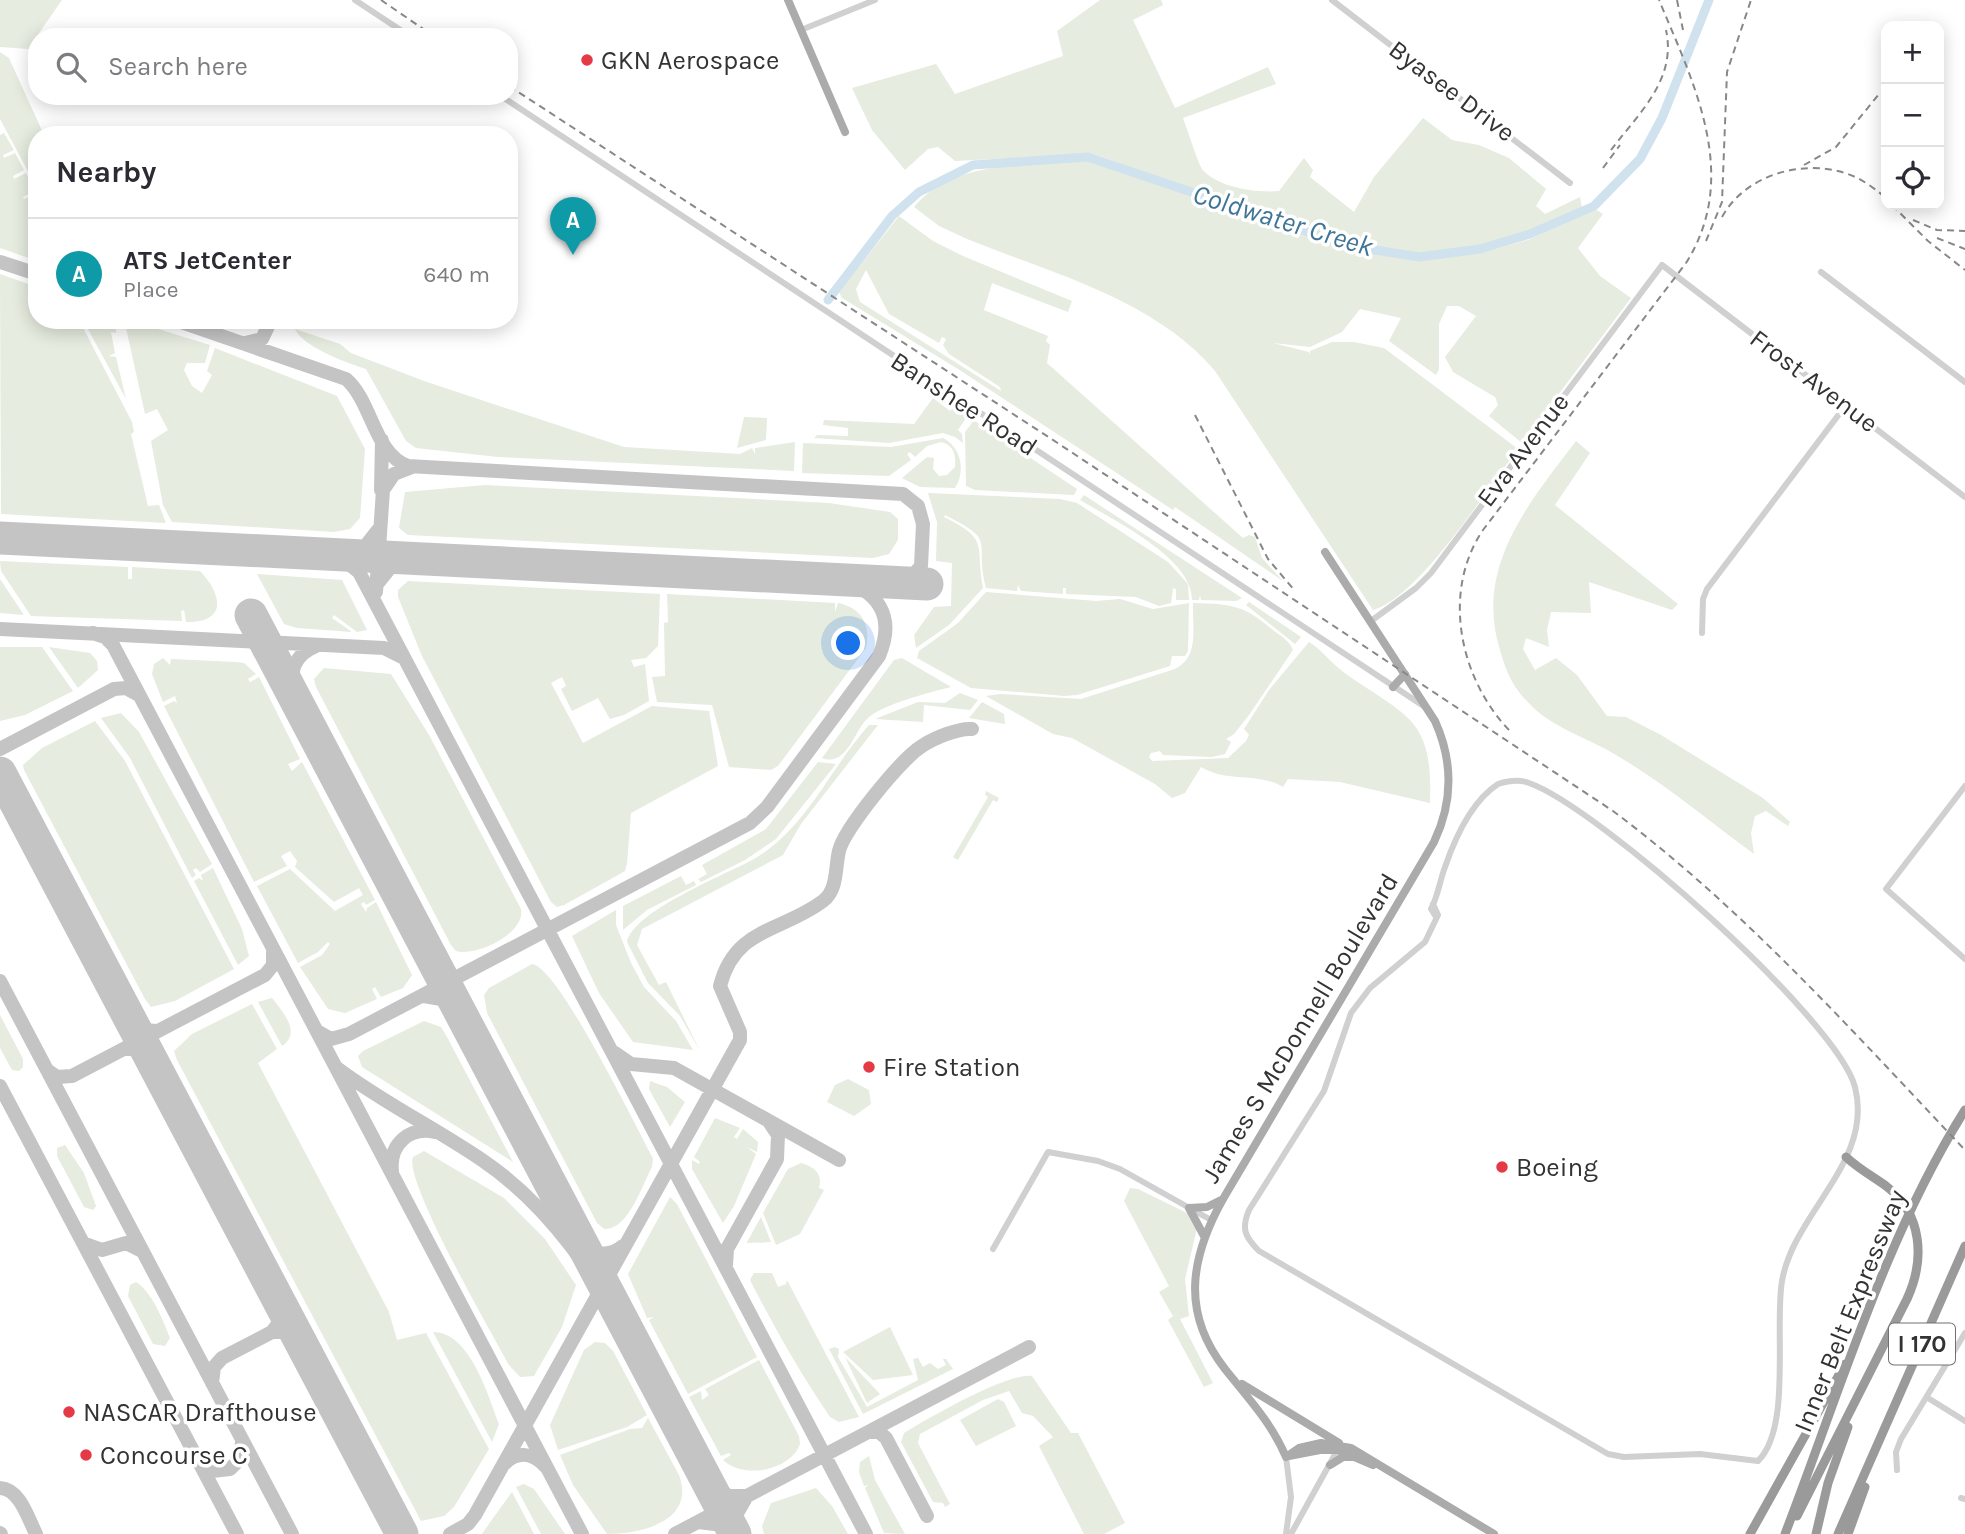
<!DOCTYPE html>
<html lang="en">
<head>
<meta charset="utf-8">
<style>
	:root { --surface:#fff; --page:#f7f7f7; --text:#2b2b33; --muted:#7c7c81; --line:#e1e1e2; --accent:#2563eb }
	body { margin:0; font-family:Karla,sans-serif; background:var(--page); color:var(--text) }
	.controls { position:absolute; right:21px; top:21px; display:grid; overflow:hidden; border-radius:14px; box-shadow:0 4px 18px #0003 }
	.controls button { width:63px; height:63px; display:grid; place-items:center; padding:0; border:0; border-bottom:2px solid var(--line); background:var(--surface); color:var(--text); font:35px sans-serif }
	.you { position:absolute; left:849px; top:644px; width:24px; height:24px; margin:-18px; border:5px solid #fff; border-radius:50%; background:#1a73e8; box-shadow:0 0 0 10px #1a73e833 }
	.badge { display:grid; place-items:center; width:46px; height:46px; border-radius:50%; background:var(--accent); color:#fff; font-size:23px; font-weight:700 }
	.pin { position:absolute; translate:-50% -58px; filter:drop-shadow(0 2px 4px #0008) }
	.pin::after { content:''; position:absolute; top:37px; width:24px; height:21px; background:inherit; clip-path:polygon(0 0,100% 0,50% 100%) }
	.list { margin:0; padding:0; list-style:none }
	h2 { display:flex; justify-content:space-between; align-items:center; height:91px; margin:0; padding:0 28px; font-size:30px }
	h2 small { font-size:23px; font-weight:400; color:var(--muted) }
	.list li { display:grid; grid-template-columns:46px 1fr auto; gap:21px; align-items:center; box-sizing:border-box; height:112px; padding:0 28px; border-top:2px solid var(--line) }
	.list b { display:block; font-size:26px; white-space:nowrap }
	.list p { margin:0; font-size:23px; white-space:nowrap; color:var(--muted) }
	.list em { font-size:23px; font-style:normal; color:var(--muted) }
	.icon { flex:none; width:38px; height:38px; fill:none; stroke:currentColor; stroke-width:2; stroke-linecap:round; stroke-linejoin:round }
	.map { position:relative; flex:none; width:1965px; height:1534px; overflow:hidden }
	.search { position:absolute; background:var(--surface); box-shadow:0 4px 18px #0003; left:28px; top:28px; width:490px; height:77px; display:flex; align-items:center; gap:18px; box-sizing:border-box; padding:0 24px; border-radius:28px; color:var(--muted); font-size:26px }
	.panel { position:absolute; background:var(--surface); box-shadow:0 4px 18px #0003; left:28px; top:126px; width:490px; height:203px; border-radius:28px }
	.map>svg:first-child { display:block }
</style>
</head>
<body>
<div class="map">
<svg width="1965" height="1534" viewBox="0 0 1965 1534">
	<rect width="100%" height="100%" fill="#fff"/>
	<path fill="#e6ecdf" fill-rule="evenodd" d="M0 0H62L28 49 0 47Z
		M1100 0H1161L1163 5 1133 20 1175 108 1268 67 1276 84 1183 118C1186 126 1199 165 1202 169 1218 188 1257 193 1279 191L1304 158 1313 170 1310 177 1354 212 1374 177 1423 118 1452 140 1479 145 1509 158 1546 189 1536 206 1545 214 1580 197 1582 208C1532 232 1474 257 1418 254 1362 252 1312 226 1260 209 1224 198 1188 187 1152 176 1131 170 1114 159 1092 154L955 161 938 147 928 149 905 170 872 130 852 88 936 64 955 94 1063 56 1057 31Z
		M0 52 9 58 44 135H37V188L0 119Z
		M4 133 14 150 3 155 4 158 15 153 24 170 13 176 14 179 26 173 35 191 23 197 24 199 37 193V261L0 248V135Z
		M1089 161 1349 249 1421 260 1481 253 1528 240 1595 209 1603 214 1578 248 1600 276 1631 298 1522 443 1489 416 1498 405 1495 397 1453 372 1445 357 1476 316 1459 306H1447L1439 324V369L1436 375 1389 341 1401 318 1360 309 1342 332 1310 347 1273 343 1309 352 1310 355V351L1332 342H1354L1384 348 1518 449C1487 489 1419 597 1373 610L1215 371C1154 299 1053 274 967 239L939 226 914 207C953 159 1033 165 1089 161Z
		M899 216 933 241 963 256 1072 301 1068 312 992 283 984 310 1048 336 1046 341 1050 345 1047 363 1243 538 1249 535 1255 537 1262 558 1283 581 1175 507 1173 510 958 369 842 298 839 292ZM866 270 889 314 939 343 942 337 946 339 943 345 949 354 1000 387 1001 391 860 302 856 289Z
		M0 274 37 287V320H79L132 422 134 432 131 434 148 506 159 505 166 523 1 514Z
		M83 320H115L116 333 111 332 115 353 109 356 116 357 126 399Z
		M129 320 210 345 205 363H187L184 370 192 386 202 393 212 375 207 371 215 348 337 396 365 449 360 518 350 529 334 532 172 522 163 505 151 441 168 430 157 409 145 414 126 328Z
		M295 329 340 344 351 353 424 381 624 447 740 454 752 448 755 454V448L795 442 794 471 498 457 416 448 406 441 366 369C347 363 303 347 295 329Z
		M933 398 950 411 954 407 1077 489 1074 495 975 490 966 486 965 432 972 423 966 418 958 430 962 434 963 443 955 437 943 433 889 443 814 438 817 435 848 436V428L823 425 824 420 914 424Z
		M744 417 767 418 766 440 737 448Z
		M943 438C961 447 966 471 955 488L920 487 902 478 927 457 934 458 933 469 939 476 947 475 955 467C956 455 954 445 941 442L927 446 915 457 910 452 907 454 911 460 889 476 802 473 803 443 891 447Z
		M1576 441 1590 453 1555 505 1678 604 1672 610 1589 582 1591 613 1551 612 1547 630 1549 647 1526 638 1523 649 1535 670 1556 658 1577 675 1607 716 1626 717 1661 735 1763 798 1790 822 1788 826 1766 811 1755 816 1751 833 1754 854C1709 821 1664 783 1616 755 1592 740 1559 730 1537 711 1515 691 1508 678 1500 650 1474 567 1529 503 1576 441Z
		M485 485 829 503 890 512 898 519V540L889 554 873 558 408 535 399 528 405 492Z
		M928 493 1060 499 1077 503 1168 562 1188 584 1189 600H1176V589L1173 588 1171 603 1159 606 1136 597 1066 594V588H1063V594L1021 591 1018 585 1017 591 986 588C973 539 1000 543 945 515L944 517C990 540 975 543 983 588L949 625 916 648 914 635 934 607 951 606 952 563 936 561 937 522Z
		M1084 495 1242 598 1236 601 1201 600 1200 595 1199 600H1192C1193 558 1113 520 1080 500Z
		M0 561 128 567V579H132V567L200 571C223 595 227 623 186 622L184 610 181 611 182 621 31 616 1 571Z
		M257 574 342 580 367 630 357 632 334 615 332 618 352 632 297 628 284 624Z
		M0 579 24 615 0 613Z
		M408 581 660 594 658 646 646 658 631 660 634 667 645 664 649 701 624 715 610 719 598 698 572 711 561 689 566 686 562 677 551 683 583 743 652 706 709 711 718 766 631 813 627 863 625 871 618 875 564 905 557 907 551 902 422 656 398 597V590Z
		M986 592 1096 601 1120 599 1153 609 1189 603 1188 651 1185 656H1172L1170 666 1077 695 1064 696 971 688 917 658 919 651 958 623Z
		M667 594 835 603V612L838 603C862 608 871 625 866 648L778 766 771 770 729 767 712 705 657 702 652 677 665 676 664 623 668 622Z
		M1249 602 1252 604 1301 637 1295 644 1246 605Z
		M1193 603C1232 604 1244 605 1274 631 1282 636 1290 642 1293 650L1249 715 1234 734 1226 739 1231 742 1225 754 1212 757 1163 755 1160 751 1151 753 1149 757 1152 761 1228 758 1246 741 1249 735 1244 729 1269 690 1309 642C1322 650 1333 665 1346 674 1409 718 1433 718 1430 803L1340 782 1288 779 1283 787C1255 771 1231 784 1201 767L1185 793 1172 798 1155 784 1072 738 1053 734 986 696 1000 694 1081 699 1175 669C1200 657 1192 627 1193 603Z
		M0 647H42L73 691 25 715 0 721Z
		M49 647 90 653 97 661 98 670 78 688Z
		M163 658 170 665 171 659 236 662 244 663 256 674 248 679 250 682 259 677 300 759 288 764 292 771 302 762 375 900 366 905 364 902 361 904 366 912 367 908 376 902 412 975 403 988 381 997 375 987 372 989 377 999 345 1013 328 1009 300 967 322 955 330 944 328 942 318 952 298 963 257 886 290 869 335 911 363 895 359 888 334 902 295 867 297 861 290 851 281 856 287 866 254 882 164 706 174 701 177 703 175 696 163 702 152 674 154 664Z
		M902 658 951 687C931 692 879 705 866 720 853 734 846 767 822 758L894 660Z
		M324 668 391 674 429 735 521 909C526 933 477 957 456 951L451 945 316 687 314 679Z
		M960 693 978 700 970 710 924 705 923 722 875 719 918 702 945 703Z
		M982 702 1004 714 1005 724 969 718Z
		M121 713 139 732 212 864 200 872 196 868 193 870 196 875 192 878 130 758 101 718Z
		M95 721 125 761 234 969 175 1001 151 1007 145 999 24 770 23 765 42 748Z
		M869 725H878L801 824 783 855 642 929 637 945 659 985 666 982 700 1051 680 1016 648 983 627 942C633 911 725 875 754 859 807 828 830 768 869 725Z
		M818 762 836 764 776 839 745 860 701 882 698 879 707 874 702 865 766 829Z
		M986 791 999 798 997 802 993 800 958 860 953 857 988 797 985 795Z
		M213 868 242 929 249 956 238 965 194 881 199 878 203 881 201 875Z
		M681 876 686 885 694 881 696 885 647 910 623 930V906Z
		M616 910V925L631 963 644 987 676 1021 693 1050 633 1042 599 993 572 936Z
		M532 964C558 966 637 1129 653 1158L652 1167C642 1185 628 1231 604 1229L597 1223 487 1013 484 995 489 988Z
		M272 998C283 1012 302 1033 282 1046L258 1002Z
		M252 1004 277 1049 258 1063 389 1312 397 1340 426 1333 489 1449 454 1507 444 1516 421 1521 177 1060 174 1051 192 1034Z
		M0 1015 23 1059V1067L19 1071 12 1070 0 1048Z
		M424 1021 441 1027 447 1037 513 1162 362 1067 358 1056 363 1051Z
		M848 1079 869 1090 871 1104 854 1116 827 1102 835 1085Z
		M650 1081 667 1087 685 1102 670 1127 649 1089Z
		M715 1118 740 1128 734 1137 737 1139 743 1129 758 1142 757 1152 747 1147 756 1154 734 1206 723 1223 692 1169V1160L699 1164 700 1162 694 1157Z
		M65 1145 84 1173 96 1206 93 1210 84 1207 57 1156V1148Z
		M424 1151 504 1198 545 1239 576 1285 562 1327 534 1376 520 1377 509 1365C493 1335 403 1180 413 1157Z
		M801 1163C814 1167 823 1173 819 1188L824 1190 800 1234 776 1245 763 1213 788 1169Z
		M1130 1188 1138 1189 1191 1215 1197 1228 1185 1279 1189 1316 1180 1319 1213 1383 1204 1387 1168 1320 1173 1316 1159 1292 1169 1286 1124 1201Z
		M670 1197 677 1204 757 1357 688 1394 649 1320 654 1317 647 1318 628 1274Z
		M761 1217 771 1242 747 1243V1242Z
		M754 1273H772L778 1287 786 1284 787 1280 859 1417 839 1422 830 1417C800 1373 774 1327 750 1280Z
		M136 1282C152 1292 163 1320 170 1338L165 1346 153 1344 128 1296 130 1285Z
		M890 1327 913 1375 873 1380 843 1352Z
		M433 1332C470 1332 488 1395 499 1424L492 1442Z
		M595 1342 605 1343 613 1351 647 1415 627 1427 558 1450 550 1425 584 1350Z
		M835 1347 839 1349 838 1357 867 1407 918 1380 913 1359 918 1358 923 1367 930 1363 938 1369 946 1365 943 1359H946L953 1369 863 1414 829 1349Z
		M845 1357 880 1394 867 1403Z
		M759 1360 799 1436 800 1444C791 1470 744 1480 723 1460L731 1455 729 1453 721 1456 689 1397 701 1391 702 1400 709 1395 705 1389Z
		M1032 1376 1071 1433H1078L1125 1523 1104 1534H1084L1039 1446 1053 1437 1033 1416 1022 1413 1009 1391 983 1400 920 1434 918 1443 950 1504 945 1507 943 1503 933 1502 901 1442 904 1433C927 1419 1008 1372 1032 1376Z
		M998 1399 1004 1402 1016 1426 976 1446 960 1420Z
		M648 1418 679 1475C696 1521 642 1534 607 1534L573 1485 560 1455 630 1429 642 1428Z
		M869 1456 875 1480 905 1534 884 1533 865 1488 868 1485 864 1486 859 1472 860 1462Z
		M524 1484 534 1489 565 1534H541L516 1487Z
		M816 1488 832 1506 848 1534H764L762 1526 771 1503Z
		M512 1492 534 1534H482L486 1528Z"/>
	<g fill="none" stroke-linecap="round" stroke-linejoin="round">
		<path stroke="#cfe2ee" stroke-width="9" d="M828 300 892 216 919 192 973 165 1088 157 1350 246 1419 257 1480 249 1530 234 1594 206 1640 159 1662 118 1709 0"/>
		<path stroke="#c4c4c4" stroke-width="14" d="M0 262 37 274
			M175 320 346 379C372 401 374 454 408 466L903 494 918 506 923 524 921 566 914 574 900 583
			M245 343 262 339 271 320
			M381 490 382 440
			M338 555 359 572 866 1534
			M338 555 363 549 378 530
			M378 583 394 563 415 559
			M376 592 383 490 394 474 412 467
			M0 629 384 648 404 658
			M93 633 105 637 113 645 582 1534
			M293 696C289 673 293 655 316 646
			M0 749 114 689 126 688 139 695
			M0 772V773
			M0 981 292 1534
			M424 996 447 1000 458 1008
			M130 1019 142 1030 157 1031
			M317 1031 331 1039 349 1034 750 823 767 807 879 656C896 616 878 590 838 579
			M125 1049H138L152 1061
			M615 1053 631 1064 674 1068 839 1160
			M337 1068C382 1102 435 1128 482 1160 552 1207 596 1278 638 1349
			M47 1070 57 1077 72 1076 265 975 273 965V951
			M0 1086 237 1534
			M392 1171C389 1145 409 1126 435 1132
			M580 1239C591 1254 607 1259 623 1246
			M83 1243 102 1250 126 1243 142 1251
			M726 1265 727 1249 777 1159 778 1135 770 1123
			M272 1332 281 1320V1305
			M212 1383 214 1367 222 1358 272 1332H286L300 1341
			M869 1432H879L886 1438 927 1516
			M199 1462 212 1471 230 1469 241 1458 242 1441
			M505 1463C518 1451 533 1453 545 1466
			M710 1486 729 1496H746
			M0 1488C20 1489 28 1518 36 1534
			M698 1522 723 1525 735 1533
			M0 1533 1 1534
			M735 1533 736 1515 747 1496
			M450 1534 468 1524 475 1515 740 1040V1032L720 986C735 927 782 932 823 901 838 890 835 867 839 851 844 829 902 758 922 746 934 738 958 728 972 729
			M675 1534 1029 1347"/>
		<path stroke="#c4c4c4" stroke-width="33" d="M0 538 927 584
			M251 615 735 1534
			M0 773 402 1534"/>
		<path stroke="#d0d0d0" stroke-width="6" d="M355 0 411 37
			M1332 0 1570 183
			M801 30 875 0
			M501 96 1425 707
			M1821 272 1965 382
			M1371 621 1416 588 1431 573 1662 265 1965 497
			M1702 633 1703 599 1707 589 1846 405
			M1965 786 1886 889 1965 959
			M1433 904 1438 915 1425 942 1370 988 1351 1013 1324 1091 1249 1210C1241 1229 1245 1237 1259 1251L1608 1454 1624 1457 1700 1454 1758 1461C1792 1428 1774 1327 1782 1281 1794 1212 1874 1162 1855 1087 1837 1019 1598 807 1529 783 1519 779 1508 781 1498 784 1472 801 1455 838 1445 867 1440 880 1438 896 1431 909L1436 917
			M993 1249 1048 1152 1098 1161 1120 1169 1211 1220
			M1928 1398 1965 1421
			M1286 1457 1291 1497 1286 1534
			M1897 1470 1896 1452 1901 1439 1965 1333
			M1961 1498 1965 1499
			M1291 1534 1339 1447"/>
		<path stroke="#ababab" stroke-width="8" d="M788 0 845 132
			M1393 687 1405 674
			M1189 1208 1207 1207 1223 1199
			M1189 1208 1204 1236
			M1242 1384 1339 1443
			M1289 1456 1320 1450H1338L1373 1465
			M1286 1457C1271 1422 1248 1398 1225 1369 1181 1313 1190 1258 1223 1199L1434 842C1453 802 1453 761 1435 721L1325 552
			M1286 1457 1299 1448 1321 1443 1351 1448 1494 1534
			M1330 1465 1343 1457H1352"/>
		<path stroke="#9a9a9a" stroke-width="9" d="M1797 1516 1907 1299C1925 1260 1923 1214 1886 1186 1872 1176 1859 1169 1846 1157
			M1750 1534 1845 1364
			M1785 1534C1839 1394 1885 1237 1965 1110
			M1816 1534 1828 1483 1848 1427
			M1838 1534 1965 1246
			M1848 1534 1865 1487"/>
		<path stroke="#888" stroke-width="2" stroke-dasharray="7 5" stroke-linecap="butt" d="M381 0 435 37
			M1677 0 1683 30
			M509 86 1050 438 1613 811C1744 909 1853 1032 1965 1150
			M1611 150C1638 114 1677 80 1666 30
			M1804 165 1836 147 1879 94
			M1603 168 1620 145
			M1892 205 1928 241 1965 270
			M1722 217C1745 175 1802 159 1845 173 1861 178 1874 188 1886 198
			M1913 220 1937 230 1965 231
			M1937 238 1965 249
			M1706 241 1722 202 1727 72 1751 0
			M1195 415 1268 559 1295 591
			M1509 730C1460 679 1441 592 1483 530L1686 263C1741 176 1694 84 1659 0"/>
	</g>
	<g fill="#e63946" stroke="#fff" stroke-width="2.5">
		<circle cx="587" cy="60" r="7"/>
		<circle cx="869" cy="1067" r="7"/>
		<circle cx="1502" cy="1167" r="7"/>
		<circle cx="69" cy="1412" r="7"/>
		<circle cx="86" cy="1455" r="7"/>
	</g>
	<g text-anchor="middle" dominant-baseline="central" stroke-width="7" stroke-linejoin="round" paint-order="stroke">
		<rect fill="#fff" stroke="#707070" stroke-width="2" x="1889" y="1323.5" width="66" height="41" rx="5"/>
		<g font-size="24" font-weight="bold" fill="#333">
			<text x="1922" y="1344">I 170</text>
		</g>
		<g font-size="26" fill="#333" stroke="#fff" text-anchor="start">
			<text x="601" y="60">GKN Aerospace</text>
			<text x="883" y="1067">Fire Station</text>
			<text x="1516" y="1167">Boeing</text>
			<text x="83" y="1412">NASCAR Drafthouse</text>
			<text x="100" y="1455">Concourse C</text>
		</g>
		<g font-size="26" fill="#333" stroke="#fff">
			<text transform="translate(1452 91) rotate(37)">Byasee Drive</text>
			<text transform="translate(1814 381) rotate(37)">Frost Avenue</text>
			<text transform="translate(964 404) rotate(33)">Banshee Road</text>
			<text transform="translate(1523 450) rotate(-53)">Eva Avenue</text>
			<text transform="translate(1300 1028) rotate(-59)">James S McDonnell Boulevard</text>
			<text transform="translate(1850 1311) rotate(-68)">Inner Belt Expressway</text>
		</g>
		<g font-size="28" font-style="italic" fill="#3f7597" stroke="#fff">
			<text transform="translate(1283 220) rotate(17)">Coldwater Creek</text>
		</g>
	</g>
</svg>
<div class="controls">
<button>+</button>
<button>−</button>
<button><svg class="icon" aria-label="locate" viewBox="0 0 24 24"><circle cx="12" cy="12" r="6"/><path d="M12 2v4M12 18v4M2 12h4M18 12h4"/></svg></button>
</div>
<div class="you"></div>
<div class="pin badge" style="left:573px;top:255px;background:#0f9aa8">A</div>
<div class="search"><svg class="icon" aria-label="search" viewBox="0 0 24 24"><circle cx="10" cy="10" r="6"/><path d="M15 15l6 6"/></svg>Search here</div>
<section class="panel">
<h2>Nearby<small></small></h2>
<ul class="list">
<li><span class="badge" style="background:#0f9aa8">A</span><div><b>ATS JetCenter</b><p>Place</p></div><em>640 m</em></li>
</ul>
</section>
</div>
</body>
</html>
